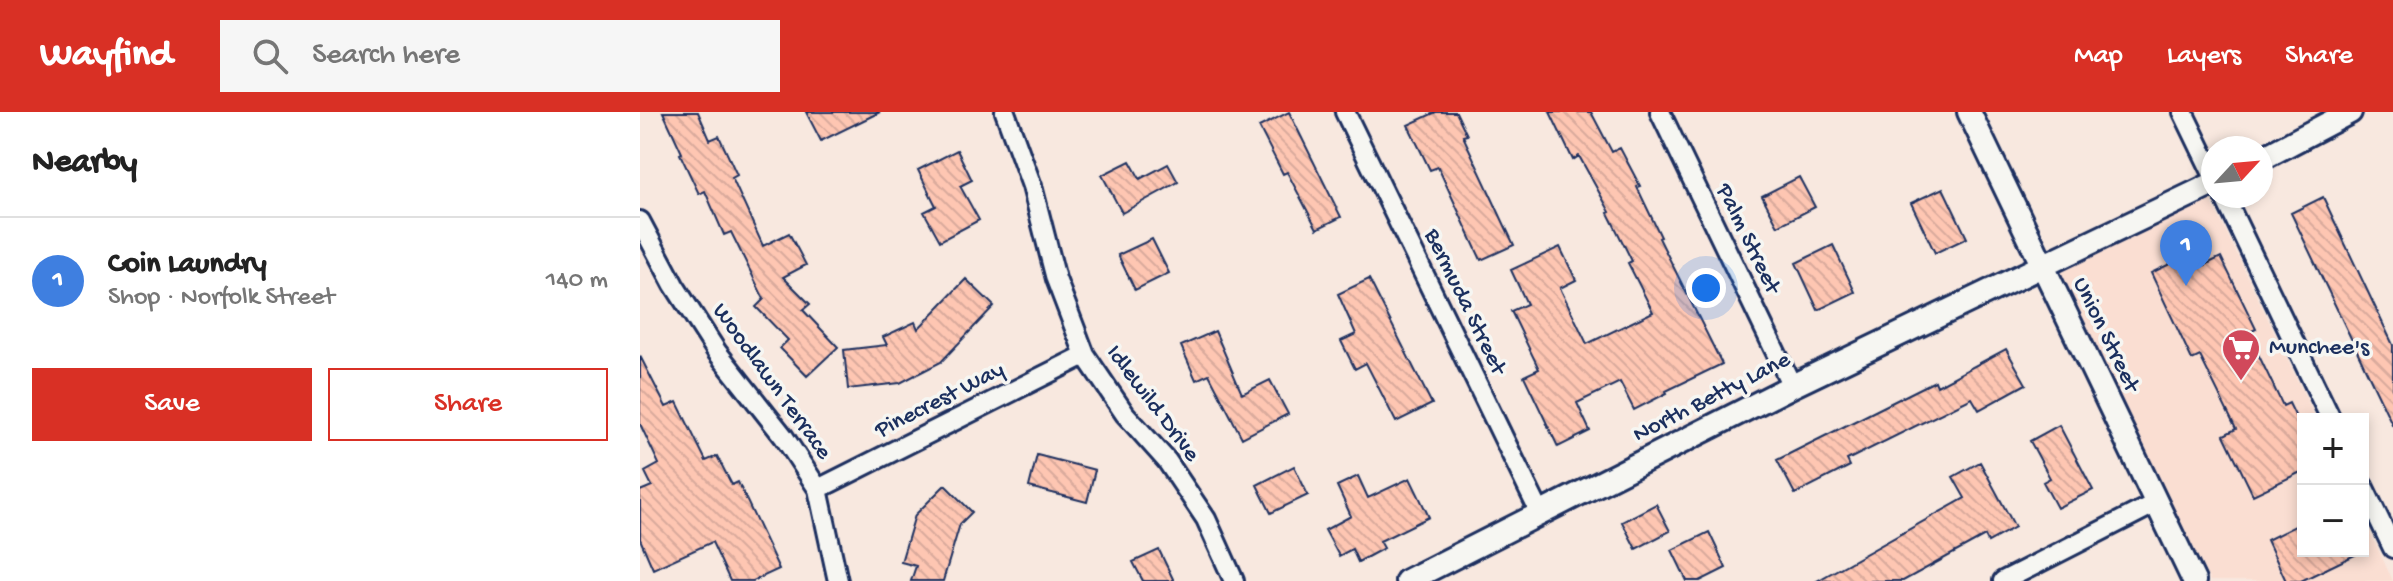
<!DOCTYPE html>
<html lang="en">
<head>
<meta charset="utf-8">
<style>
	:root { --surface:#fff; --page:#f6f6f6; --text:#222; --muted:#767676; --line:#e0e0e0; --accent:#d93025 }
	body { margin:0; font-family:"Gochi Hand",sans-serif; background:var(--page); color:var(--text) }
	.controls { position:absolute; right:24px; bottom:24px; display:grid; overflow:hidden; border-radius:0px; box-shadow:0 4px 12px #0003 }
	.controls button { width:72px; height:72px; display:grid; place-items:center; padding:0; border:0; border-bottom:2px solid var(--line); background:var(--surface); color:var(--text); font:40px sans-serif }
	.compass { position:absolute; left:1561px; top:24px; width:72px; height:72px; border-radius:50%; background:var(--surface); box-shadow:0 4px 12px #0003; rotate:64deg }
	.you { position:absolute; left:1066px; top:176px; width:28px; height:28px; margin:-20px; border:6px solid #fff; border-radius:50%; background:#1a73e8; box-shadow:0 0 0 12px #1a73e833 }
	.badge { display:grid; place-items:center; width:52px; height:52px; border-radius:50%; background:var(--accent); color:#fff; font-size:26px; font-weight:700 }
	.pin { position:absolute; translate:-50% -66px; filter:drop-shadow(0 2px 4px #0008) }
	.pin::after { content:''; position:absolute; top:42px; width:28px; height:24px; background:inherit; clip-path:polygon(0 0,100% 0,50% 100%) }
	.list { margin:0; padding:0; list-style:none }
	h2 { display:flex; justify-content:space-between; align-items:center; height:104px; margin:0; padding:0 32px; font-size:34px }
	h2 small { font-size:26px; font-weight:400; color:var(--muted) }
	.list li { display:grid; grid-template-columns:52px 1fr auto; gap:24px; align-items:center; box-sizing:border-box; height:128px; padding:0 32px; border-top:2px solid var(--line) }
	.list b { display:block; font-size:30px; white-space:nowrap }
	.list p { margin:0; font-size:26px; white-space:nowrap; color:var(--muted) }
	.list em { font-size:26px; font-style:normal; color:var(--muted) }
	.actions { display:flex; gap:16px; padding:24px 32px }
	.actions a { flex:1; padding:18px 0; border:2px solid var(--accent); border-radius:0px; text-align:center; font-size:28px; color:var(--accent) }
	.actions .main { background:var(--accent); color:#fff }
	.icon { flex:none; width:44px; height:44px; fill:none; stroke:currentColor; stroke-width:2; stroke-linecap:round; stroke-linejoin:round }
	.map { position:relative; flex:none; width:1753px; height:469px; overflow:hidden }
	header { display:flex; align-items:center; gap:48px; box-sizing:border-box; height:112px; padding:0 40px; background:var(--accent); color:#fff }
	header strong { font-size:38px }
	nav { display:flex; gap:44px; margin-inline-start:auto; font-size:28px }
	.search { width:560px; height:72px; background:var(--page); display:flex; align-items:center; gap:20px; box-sizing:border-box; padding:0 28px; border-radius:0px; color:var(--muted); font-size:30px }
	main { display:flex }
	aside { flex:1; background:var(--surface) }
	.map>svg:first-child { display:block }
</style>
</head>
<body>
<header>
<strong>Wayfind</strong>
<div class="search"><svg class="icon" aria-label="search" viewBox="0 0 24 24"><circle cx="10" cy="10" r="6"/><path d="M15 15l6 6"/></svg>Search here</div>
<nav><a>Map</a><a>Layers</a><a>Share</a></nav>
</header>
<main>
<aside>
<h2>Nearby<small></small></h2>
<ul class="list">
<li><span class="badge" style="background:#3f7fe0">1</span><div><b>Coin Laundry</b><p>Shop · Norfolk Street</p></div><em>140 m</em></li>
</ul>
<div class="actions"><a class="main">Save</a><a>Share</a></div>
</aside>
<div class="map">
<svg width="1753" height="469" viewBox="0 0 1753 469">
	<defs>
		<pattern id="building-back-hatch" width="6" height="6" patternUnits="userSpaceOnUse" patternTransform="scale(2)"><rect width="6" height="6" fill="#fec6b2"/><path d="M-1 5l2 2M0 0l6 6M5-1l2 2" fill="none" stroke="#d9aa9c"/></pattern>
	</defs>
	<rect width="100%" height="100%" fill="#f8e8df"/>
	<filter id="ink" filterUnits="userSpaceOnUse"><feTurbulence type="fractalNoise" baseFrequency=".0125" numOctaves="2"/><feDisplacementMap in="SourceGraphic" scale="16" xChannelSelector="R" yChannelSelector="G"/><feConvolveMatrix kernelMatrix="1 2 1 2 8 2 1 2 1" color-interpolation-filters="sRGB"/></filter>
	<g filter="url(#ink)">
		<path fill="#faded2" d="M1570 86 1676 307H1663V439H1723V405L1753 469H1570L1529 387 1419 158Z"/>
		<path fill="url(#building-back-hatch)" stroke="#1b2f5e" stroke-width="2" d="M23 0H58L70 28 79 24 97 63 92 66 123 134 149 121 166 153 143 165 170 192 163 198 198 235 167 264 140 236 148 228 116 195 124 187 91 120 84 123 65 79 59 82 40 42 42 41Z
			M166 0H240L181 29Z
			M649 0 701 105 677 117 647 60 643 62 619 15Z
			M796 0H816L827 23 823 24 874 133 841 148 798 55 790 58 768 13Z
			M910 0H951L972 40 980 36 1000 74 997 75 1021 125 1019 126 1082 252 1026 279 1027 281 994 298 980 270 937 291 950 319 918 335 884 264 899 257 871 199 887 192 871 158 920 135 936 168 920 176 947 232 1013 200 988 151 992 149 968 101 970 100 939 44 933 48Z
			M317 38 332 68 320 74 339 108 300 129 284 100 296 94 278 58Z
			M490 49 500 67 528 52 538 70 482 101 462 63Z
			M1159 65 1175 95 1138 114 1122 84Z
			M1303 76 1327 126 1295 141 1271 91Z
			M1683 85 1753 233V314L1651 101Z
			M512 127 529 161 495 178 478 143Z
			M1193 133 1215 180 1178 198 1156 151Z
			M1559 138 1565 153 1581 145 1616 217 1608 221 1643 294 1649 291 1663 320V359L1613 383 1584 323 1596 317 1560 244 1552 248 1511 161Z
			M326 167 354 194 301 250 260 271 208 277 204 238 247 233 243 225 275 210 278 217Z
			M729 167 792 292 756 310 726 251 715 257 701 229 716 222 698 182Z
			M575 219 602 282 630 268 648 302 602 326 569 262 556 268 541 234Z
			M1366 237 1386 272 1339 298 1332 286 1207 348 1210 354 1155 382 1137 348 1295 269 1297 274Z
			M0 244 26 295 37 290 66 349 77 344 92 373 98 370 139 457 113 469H90L72 430 13 457 0 427V379L12 374 5 360 19 352 0 312Z
			M1419 313 1453 378 1417 396 1403 370 1410 366 1390 329Z
			M397 343 455 358 447 390 389 375Z
			M1340 350 1375 415 1348 430 1345 424 1263 469H1177L1325 386 1313 365Z
			M654 354 668 383 631 401 617 373Z
			M718 364 728 386 770 366 789 405 740 429 744 436 718 450 712 437 699 444 685 418 711 404 697 374Z
			M305 373 332 400 320 412 303 469H271L276 454 261 450 275 403Z
			M1016 392 1030 419 996 437 982 410Z
			M1663 410V439H1723L1661 469H1646L1627 428Z
			M1069 420 1086 456 1060 469H1047L1032 438Z
			M519 438 534 469H503L493 450Z"/>
		<g fill="none" stroke-linecap="round" stroke-linejoin="round">
			<defs>
				<path id="minor" d="M365 0 392 74 416 167 445 243 485 302 527 349 566 407 594 469
					M705 0 900 401
					M1020 0 1152 274
					M1543 0 1573 62
					M1584 84 1691 307
					M0 109 34 173 77 240 144 325 178 377 198 469
					M1723 374 1753 436
					M178 377 445 243
					M1363 469 1516 391"/>
				<path id="tertiary" d="M1329 0 1554 469
					M1621 47 1710 0
					M767 469 1152 274 1573 72"/>
			</defs>
			<use href="#minor" stroke="#1b2f5e" stroke-width="24"/>
			<use href="#tertiary" stroke="#1b2f5e" stroke-width="28"/>
			<use href="#minor" stroke="#f6f6f2" stroke-width="18"/>
			<use href="#tertiary" stroke="#f6f6f2" stroke-width="22"/>
		</g>
	</g>
	<defs>
		<symbol id="supermarket-pin" viewBox="-11 -11 22 30"><path d="M0 17L-7.5 6A9.5 9.5 0 1 1 7.5 6Z" fill="#d1495b" stroke="#f6f6f2"/><path d="M-6-5.5h2.5l.6 2H6L4.5 2H-2.5L-4.4-4H-6ZM-1.5 3.2a1.3 1.3 0 1 0 .1 0ZM3 3.2a1.3 1.3 0 1 0 .1 0Z" fill="#fff"/></symbol>
	</defs>
	<g fill-rule="evenodd">
		<use href="#supermarket-pin" x="1579" y="214" width="44" height="60"/>
	</g>
	<g text-anchor="middle" dominant-baseline="central" stroke-width="7" stroke-linejoin="round" paint-order="stroke">
		<g font-size="24" fill="#1b2f5e" stroke="#f6f6f2">
			<text transform="translate(1107 127) rotate(64)">Palm Street</text>
			<text transform="translate(824 190) rotate(64)">Bermuda Street</text>
			<text transform="translate(1465 223) rotate(64)">Union Street</text>
			<text transform="translate(131 270) rotate(54)">Woodlawn Terrace</text>
			<text transform="translate(1072 286) rotate(-27)">North Betty Lane</text>
			<text transform="translate(300 289) rotate(-27)">Pinecrest Way</text>
			<text transform="translate(512 292) rotate(53)">Idlewild Drive</text>
		</g>
		<g font-size="24" fill="#1b2f5e" stroke="#f6f6f2" text-anchor="start">
			<text x="1629" y="236">Munchee's</text>
		</g>
	</g>
</svg>
<div class="controls">
<button>+</button>
<button>−</button>
</div>
<svg class="compass" viewBox="-18 -18 36 36"><path d="M0-13l5 13h-10z" fill="#e53935"/><path d="M0 13l5-13h-10z" fill="#767676"/></svg>
<div class="you"></div>
<div class="pin badge" style="left:1546px;top:174px;background:#3f7fe0">1</div>
</div>
</main>
</body>
</html>
